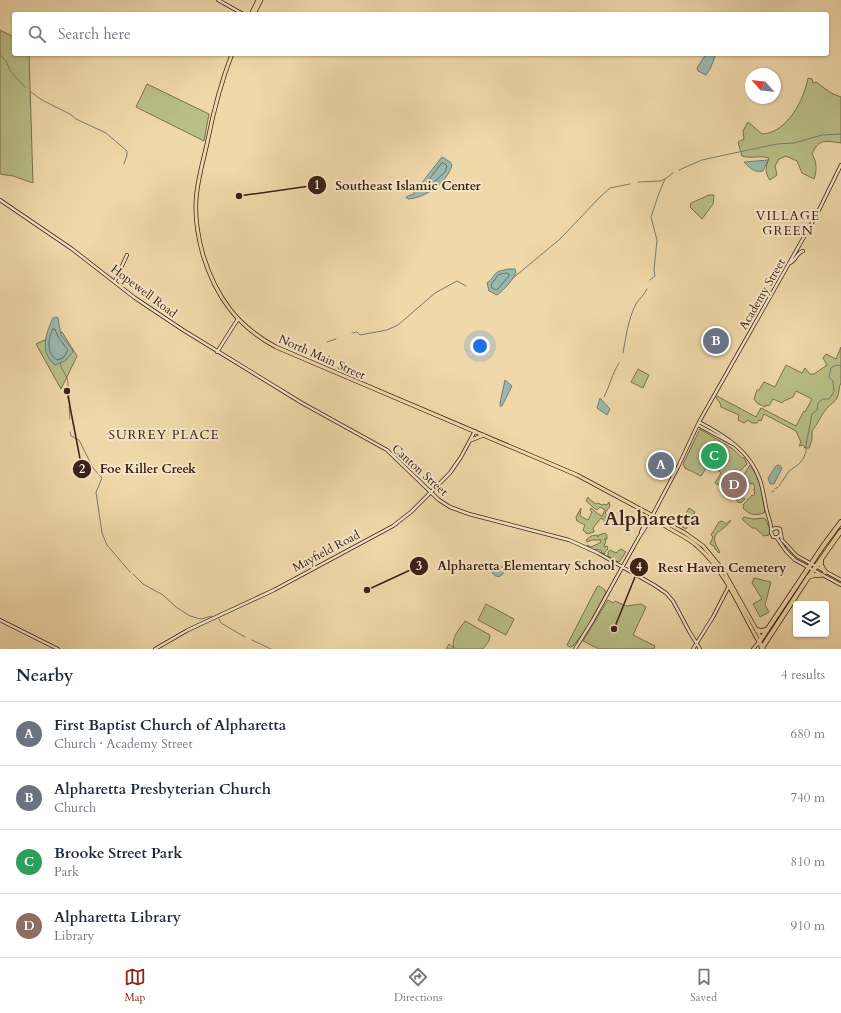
<!DOCTYPE html>
<html lang="en">
<head>
<meta charset="utf-8">
<style>
	:root { --surface:#fff; --page:#f2f2f3; --text:#1f2937; --muted:#747a83; --line:#e0e1e3; --accent:#8f2418 }
	body { margin:0; font-family:Cardo,serif; background:var(--page); color:var(--text) }
	.controls { position:absolute; right:12px; bottom:12px; display:grid; overflow:hidden; border-radius:4px; box-shadow:0 1px 3px #0004 }
	.controls button { width:36px; height:36px; display:grid; place-items:center; padding:0; border:0; border-bottom:1px solid var(--line); background:var(--surface); color:var(--text); font:20px sans-serif }
	.compass { position:absolute; left:745px; top:68px; width:36px; height:36px; border-radius:50%; background:var(--surface); box-shadow:0 1px 3px #0004; rotate:297deg }
	.you { position:absolute; left:480px; top:346px; width:14px; height:14px; margin:-10px; border:3px solid #fff; border-radius:50%; background:#1a73e8; box-shadow:0 0 0 6px #1a73e833 }
	.badge { display:grid; place-items:center; width:26px; height:26px; border-radius:50%; background:var(--accent); color:#fff; font-size:13px; font-weight:700 }
	.pin { position:absolute; translate:-50% -50%; border:2px solid #fff; box-shadow:0 1px 4px #0006 }
	.list { margin:0; padding:0; list-style:none }
	h2 { display:flex; justify-content:space-between; align-items:center; height:52px; margin:0; padding:0 16px; font-size:17px }
	h2 small { font-size:13px; font-weight:400; color:var(--muted) }
	.list li { display:grid; grid-template-columns:26px 1fr auto; gap:12px; align-items:center; box-sizing:border-box; height:64px; padding:0 16px; border-top:1px solid var(--line) }
	.list b { display:block; font-size:15px; white-space:nowrap }
	.list p { margin:0; font-size:13px; white-space:nowrap; color:var(--muted) }
	.list em { font-size:13px; font-style:normal; color:var(--muted) }
	.icon { flex:none; width:22px; height:22px; fill:none; stroke:currentColor; stroke-width:2; stroke-linecap:round; stroke-linejoin:round }
	.map { position:relative; flex:none; width:841px; height:649px; overflow:hidden }
	.search { position:absolute; background:var(--surface); box-shadow:0 1px 3px #0004; left:12px; right:12px; top:12px; height:44px; display:flex; align-items:center; gap:10px; box-sizing:border-box; padding:0 14px; border-radius:4px; color:var(--muted); font-size:15px }
	.sheet { height:308px; background:var(--surface) }
	nav { display:flex; justify-content:space-around; align-items:center; box-sizing:border-box; height:56px; border-top:1px solid var(--line); background:var(--surface); font-size:11px; color:var(--muted) }
	nav a { display:grid; justify-items:center; gap:2px }
	nav .on { color:var(--accent) }
	.map>svg:first-child { display:block }
</style>
</head>
<body>
<div class="map">
<svg width="841" height="649" viewBox="0 0 841 649">
	<rect width="100%" height="100%" fill="#efd8a9"/>
	<filter id="stains"><feTurbulence type="fractalNoise" baseFrequency=".005" numOctaves="4"/><feColorMatrix values="0 0 0 0 .2 0 0 0 0 .09 0 0 0 0 .02 0 0 0 .5 -.17"/></filter>
	<radialGradient id="worn" r=".72"><stop offset=".6" stop-color="#630" stop-opacity="0"/><stop offset="1" stop-color="#630" stop-opacity=".3"/></radialGradient>
	<path fill="#b9bf88" stroke="#7a704f" d="M0 30 14 37V54H29L33 183 13 176 0 174Z
		M808 78 812 79 813 83 816 82 831 93 841 97V143C826 141 819 138 812 154 817 162 817 170 814 179L802 173 797 161 786 156 779 159 775 166 777 175 770 180C764 172 766 167 769 158 759 155 752 159 742 156L738 142 744 139 743 131 748 122 762 134C787 133 804 100 808 78Z
		M147 84 209 114 204 141 136 107Z
		M709 195H714L713 204 702 219 690 207 691 203Z
		M62 332 77 356 61 389 36 344Z
		M841 347V383C838 387 840 393 837 398 835 402 831 404 828 407 821 414 818 424 812 431V440L809 448H805L803 445 799 446 801 442 796 431 764 414 761 421 759 420 757 423H752L748 420 744 423 738 420 739 415 721 407 720 403 716 398 717 396 756 417 761 408 796 426 804 411 805 412 812 399 796 391 793 397 784 401 782 403 773 399 769 406 766 405 765 407 757 403 754 399 757 390H759L764 382 775 387 786 365 802 373 805 368 810 374H814L827 365 823 358 826 354 836 359Z
		M638 369 649 375 643 388 631 382Z
		M700 429 733 449 742 458H744L747 464 737 474 735 477 733 476 726 489 729 492 731 489 733 490 732 492 745 499 741 503 740 502 739 503 731 494 721 489V486L715 483 721 473 718 470 719 469 708 465 701 476 685 468 683 464Z
		M750 465 756 475 760 485 765 511 764 513C755 516 749 515 743 508L744 507 743 505 752 495 754 496 755 490H753L755 488 753 483 751 484 747 480 744 478 741 484 739 483Z
		M588 497 589 499 596 504 598 503 602 505 603 504 607 505 609 502 610 506 605 513 608 516 605 517V519L607 521 606 522 601 518 593 528 594 532 587 534 583 530 585 525 577 521 576 517 581 508 580 516 588 520 592 512 590 510 591 508 598 514 602 516 605 510 600 507 597 510C594 509 590 504 586 501Z
		M689 508 695 512 686 529 679 525Z
		M744 517 753 519 764 518 766 520 770 529 769 535 764 536 755 528H752L742 519Z
		M731 520C723 534 706 530 720 552L719 553 715 549 714 546 710 544 713 537 711 535 719 522 722 521 726 524Z
		M605 533 607 535V539H604L606 540 604 547 607 546 608 549 605 552 604 554 602 553 601 550C596 549 590 551 587 545L591 547 600 543 601 540H592L587 542 586 540 591 536 597 535 598 537 599 535Z
		M621 549 626 552 620 561 618 562 608 556V552L610 550 616 553Z
		M754 578 771 582 765 605 769 612 760 617 753 604 762 599 752 583Z
		M599 586 605 590 606 593 585 631 573 646 570 647 567 645 597 587Z
		M608 600 613 603 615 601 626 606 641 604 646 607 633 635 655 646 654 649H599L583 641Z
		M486 604 514 619 506 635 478 620Z
		M465 621 490 635 489 641 483 649H446L449 644 454 648C450 639 460 628 465 621Z"/>
	<path fill="#9ab9ae" stroke="#747c71" d="M706 54H716L710 69 706 75 698 71 697 68Z
		M442 157 450 162 452 165C447 183 425 198 408 199L406 197 413 194Z
		M768 160 763 171C754 173 750 168 744 162Z
		M509 269H515L516 273C511 282 505 289 497 295L489 291 487 283C499 273 491 272 509 269Z
		M56 317 58 318 61 335 72 349 73 352 65 361 55 365C39 352 46 333 53 318Z
		M505 380 512 386 502 406H500V403Z
		M600 398 610 409 607 415 597 408Z
		M779 465 782 468 774 484H770L768 478 776 466Z
		M492.5 571a5.5 5.5 0 1 1 11 0a5.5 5.5 0 1 1-11 0Z"/>
	<g fill="none" stroke-linecap="round" stroke-linejoin="round">
		<path stroke="#6a6d62" stroke-width="1" d="M442 163H444L447 166 445 172 429 187H427L426 184Z
			M507 273 509 274V276L498 289 496 290 492 288 491 285 498 275Z
			M53 329H55L58 337 68 350 63 358 57 360C46 353 48 338 53 329Z"/>
		<path stroke="#747c71" stroke-width="1" d="M0 55 6 61 11 72 25 87
			M31 92 42 100 70 114 76 119 106 133 127 151V155L124 164
			M679 170 702 160 720 156 777 144 794 143 822 135 841 134
			M638 182 661 181 668 177 673 173
			M512 279 560 239 600 197 610 188 630 184
			M650 280 655 276 654 270 657 240 651 217 659 193 665 179
			M352 333 357 332 360 335 387 330 398 325 435 293 457 281 466 286
			M327 342 336 339
			M623 353C626 337 628 319 636 304 639 299 644 295 647 289
			M60 363C61 369 65 373 67 378 69 385 68 395 70 404L69 407 70 419
			M604 397C610 385 612 374 619 363
			M70 432 71 436 79 440 93 468 102 478 96 492 102 533 107 545 130 572
			M779 486 789 471 799 464 803 459 806 452V445L812 414 817 410 818 403 823 399H829L834 392 833 381 829 377 831 368 836 365 841 366
			M775 489 778 487
			M772 492 774 491
			M133 574 143 584 163 595 176 607 190 616 201 619 212 616
			M219 619 221 623 245 637
			M252 640 271 649"/>
		<defs>
			<path id="secondary" d="M218 0 243 14
				M0 200 72 249 135 298 183 330 302 403 387 450 439 500 450 507 469 514 569 540 598 553 654 585 666 593 673 601 689 631 700 649
				M790 263C796 261 796 253 803 251
				M115 281 127 255
				M217 352 238 319
				M699 422C724 435 750 451 760 480 763 489 764 498 766 507 767 515 772 523 771 531
				M698 425 733 444
				M641 532 648 519 651 516
				M780 535 778 537H773L771 532 772 529 777 528 780 529 782 540 797 556 841 580
				M639 537 650 520 678 467 699 422 817 214 841 165
				M777 538 786 551 795 560 841 585
				M0 620 58 649
				M155 649 188 630 274 590 393 526 411 512 450 473 461 457 475 431
				M575 649 593 620 639 537
				M693 649 713 617 729 586
				M753 649 759 642"/>
			<path id="primary" d="M241 13 242 14
				M251 14 258 0
				M254 14 261 0
				M232 54C221 82 214 109 208 139 204 159 197 180 196 201 195 219 198 237 203 255 216 297 237 326 276 347L577 475 685 533 703 546 723 570 761 638
				M471 440 484 435
				M653 517C665 529 684 534 697 546 726 571 740 609 759 642"/>
			<path id="highway" d="M821 560V565L825 572
				M808 577 814 575H821
				M757 630 761 631 766 630
				M762 648 805 582 841 531
				M763 649 759 642 823 546 841 522"/>
		</defs>
		<use href="#secondary" stroke="#3b2116" stroke-width="4"/>
		<use href="#primary" stroke="#3b2116" stroke-width="4.5"/>
		<use href="#highway" stroke="#3b2116" stroke-width="5.5"/>
		<use href="#secondary" stroke="#f5e6c7" stroke-width="2.5"/>
		<use href="#primary" stroke="#efd8a9" stroke-width="3"/>
		<use href="#highway" stroke="#efd8a9" stroke-width="4"/>
	</g>
	<g text-anchor="middle" dominant-baseline="central" stroke-width="4" stroke-linejoin="round" paint-order="stroke">
		<g font-size="12" fill="#3b2116" stroke="#f5e6c7">
			<text transform="translate(144 291) rotate(37)">Hopewell Road</text>
			<text transform="translate(762 294) rotate(-60)">Academy Street</text>
			<text transform="translate(322 357) rotate(24)">North Main Street</text>
			<text transform="translate(420 470) rotate(42)">Canton Street</text>
			<text transform="translate(326 551) rotate(-28)">Mayfield Road</text>
		</g>
		<g font-size="13" letter-spacing="1" fill="#3b2116" stroke="#f5e6c7">
			<text x="788" y="216">VILLAGE<tspan x="788" dy="15">GREEN</tspan></text>
			<text x="164" y="435">SURREY PLACE</text>
		</g>
		<g font-size="20" font-weight="bold" fill="#3b2116" stroke="#f5e6c7">
			<text x="652" y="518">Alpharetta</text>
		</g>
	</g>
	<path fill="none" stroke="#3b2116" stroke-width="1.5" d="M239 196L317 185M67 391L82 469M367 590L419 566M614 629L639 567"/>
	<g fill="#3b2116" stroke="#f5e6c7" stroke-width="1.5">
		<circle cx="239" cy="196" r="4"/>
		<circle cx="67" cy="391" r="4"/>
		<circle cx="367" cy="590" r="4"/>
		<circle cx="614" cy="629" r="4"/>
		<circle cx="317" cy="185" r="10"/>
		<circle cx="82" cy="469" r="10"/>
		<circle cx="419" cy="566" r="10"/>
		<circle cx="639" cy="567" r="10"/>
	</g>
	<g font-size="12" text-anchor="middle" font-weight="bold" fill="#fff">
		<text x="317" y="189">1</text>
		<text x="82" y="473">2</text>
		<text x="419" y="570">3</text>
		<text x="639" y="571">4</text>
	</g>
	<g font-size="13" text-anchor="middle" font-weight="bold" fill="#3b2116" stroke="#f5e6c7" stroke-width="4" stroke-linejoin="round" paint-order="stroke">
		<text x="408" y="190">Southeast Islamic Center</text>
		<text x="148" y="473">Foe Killer Creek</text>
		<text x="526" y="570">Alpharetta Elementary School</text>
		<text x="722" y="572">Rest Haven Cemetery</text>
	</g>
	<rect width="100%" height="100%" filter="url(#stains)"/>
	<rect width="100%" height="100%" fill="url(#worn)"/>
</svg>
<div class="controls">
<button><svg class="icon" aria-label="layers" viewBox="0 0 24 24"><path d="M12 4l9 5-9 5-9-5zM3 14l9 5 9-5"/></svg></button>
</div>
<svg class="compass" viewBox="-18 -18 36 36"><path d="M0-13l5 13h-10z" fill="#e53935"/><path d="M0 13l5-13h-10z" fill="#747a83"/></svg>
<div class="you"></div>
<div class="pin badge" style="left:661px;top:465px;background:#6b7280">A</div>
<div class="pin badge" style="left:716px;top:341px;background:#6b7280">B</div>
<div class="pin badge" style="left:714px;top:456px;background:#2e9e5b">C</div>
<div class="pin badge" style="left:734px;top:485px;background:#8d6e63">D</div>
<div class="search"><svg class="icon" aria-label="search" viewBox="0 0 24 24"><circle cx="10" cy="10" r="6"/><path d="M15 15l6 6"/></svg>Search here</div>
</div>
<section class="sheet">
<h2>Nearby<small>4 results</small></h2>
<ul class="list">
<li><span class="badge" style="background:#6b7280">A</span><div><b>First Baptist Church of Alpharetta</b><p>Church · Academy Street</p></div><em>680 m</em></li>
<li><span class="badge" style="background:#6b7280">B</span><div><b>Alpharetta Presbyterian Church</b><p>Church</p></div><em>740 m</em></li>
<li><span class="badge" style="background:#2e9e5b">C</span><div><b>Brooke Street Park</b><p>Park</p></div><em>810 m</em></li>
<li><span class="badge" style="background:#8d6e63">D</span><div><b>Alpharetta Library</b><p>Library</p></div><em>910 m</em></li>
</ul>
</section>
<nav>
<a class="on"><svg class="icon" aria-label="map" viewBox="0 0 24 24"><path d="M3 6l6-2 6 2 6-2v14l-6 2-6-2-6 2zM9 4v14M15 6v14"/></svg>Map</a>
<a><svg class="icon" aria-label="directions" viewBox="0 0 24 24"><path d="M12 3l9 9-9 9-9-9zM9 14v-3h6M13 9l2 2-2 2"/></svg>Directions</a>
<a><svg class="icon" aria-label="saved" viewBox="0 0 24 24"><path d="M7 4h10v16l-5-4-5 4z"/></svg>Saved</a>
</nav>
</body>
</html>
